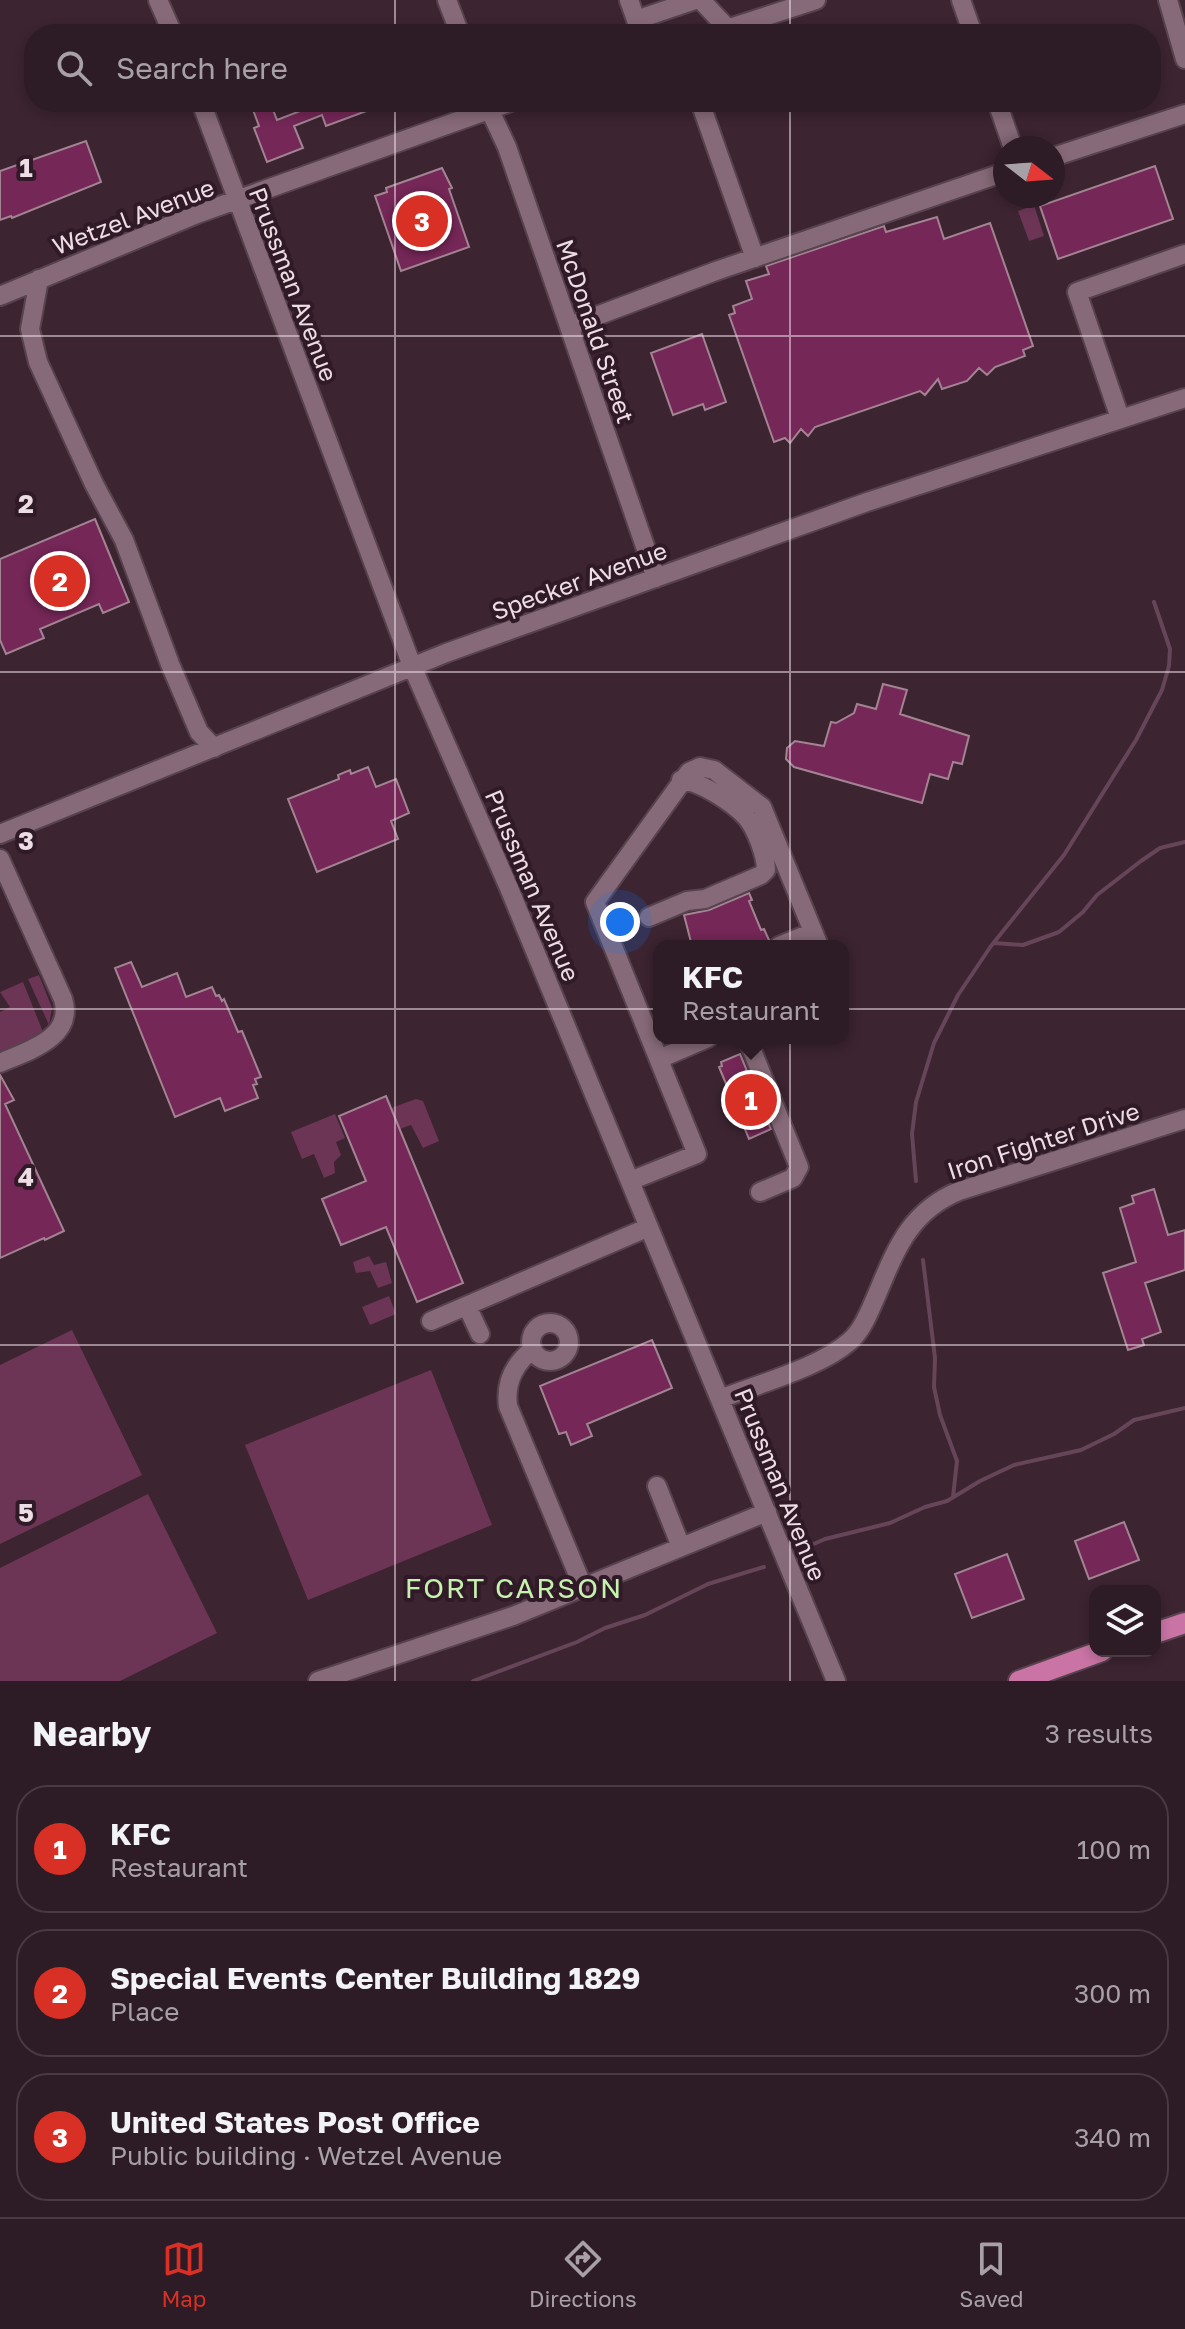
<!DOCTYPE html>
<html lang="en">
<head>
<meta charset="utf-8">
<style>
	:root { --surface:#2d1b25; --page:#35242d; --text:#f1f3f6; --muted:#a7a1a7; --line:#483942; --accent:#d93025 }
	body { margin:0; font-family:"Golos Text",sans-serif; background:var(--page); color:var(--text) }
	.controls { position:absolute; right:24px; bottom:24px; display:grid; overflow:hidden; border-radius:16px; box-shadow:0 4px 12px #0003 }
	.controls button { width:72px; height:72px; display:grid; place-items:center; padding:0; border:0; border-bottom:2px solid var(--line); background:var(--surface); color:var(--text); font:40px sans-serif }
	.compass { position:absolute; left:993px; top:136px; width:72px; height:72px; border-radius:50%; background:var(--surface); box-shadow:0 4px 12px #0003; rotate:107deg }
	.you { position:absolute; left:620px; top:922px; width:28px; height:28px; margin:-20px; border:6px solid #fff; border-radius:50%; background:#1a73e8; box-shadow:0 0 0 12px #1a73e833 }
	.badge { display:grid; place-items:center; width:52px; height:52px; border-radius:50%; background:var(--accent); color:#fff; font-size:26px; font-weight:700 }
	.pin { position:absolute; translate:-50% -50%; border:4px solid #fff; box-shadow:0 2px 8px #0006 }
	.popup { position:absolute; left:653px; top:940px; width:196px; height:104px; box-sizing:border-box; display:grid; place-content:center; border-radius:16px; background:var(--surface); filter:drop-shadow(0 2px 6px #0005); font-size:26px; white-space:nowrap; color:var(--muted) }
	.popup b { font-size:30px; color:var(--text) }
	.popup::after { content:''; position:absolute; left:50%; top:100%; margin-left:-16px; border:16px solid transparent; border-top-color:var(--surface) }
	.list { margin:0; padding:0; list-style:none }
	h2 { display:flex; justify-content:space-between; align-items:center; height:104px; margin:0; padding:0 32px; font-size:34px }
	h2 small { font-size:26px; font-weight:400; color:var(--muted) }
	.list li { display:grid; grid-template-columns:52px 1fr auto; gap:24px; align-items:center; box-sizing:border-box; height:128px; margin:0 16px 16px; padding:0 16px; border:2px solid var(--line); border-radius:32px }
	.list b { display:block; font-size:30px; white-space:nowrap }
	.list p { margin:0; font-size:26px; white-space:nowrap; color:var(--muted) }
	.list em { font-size:26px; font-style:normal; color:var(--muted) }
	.icon { flex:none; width:44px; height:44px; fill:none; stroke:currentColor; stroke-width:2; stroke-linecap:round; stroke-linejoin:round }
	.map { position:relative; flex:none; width:1185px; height:1681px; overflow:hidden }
	.search { position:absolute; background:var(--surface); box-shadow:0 4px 12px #0003; left:24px; right:24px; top:24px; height:88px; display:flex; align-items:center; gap:20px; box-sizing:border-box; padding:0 28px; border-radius:32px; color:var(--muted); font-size:30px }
	.sheet { height:536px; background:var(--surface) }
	nav { display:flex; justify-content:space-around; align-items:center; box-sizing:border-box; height:112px; border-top:2px solid var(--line); background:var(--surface); font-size:22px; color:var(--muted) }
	nav a { display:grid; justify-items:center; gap:4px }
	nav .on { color:var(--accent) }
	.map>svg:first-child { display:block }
</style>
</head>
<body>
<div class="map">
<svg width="1185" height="1681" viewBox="0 0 1185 1681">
	<rect width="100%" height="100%" fill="#3c2431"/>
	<path fill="#6c3555" d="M1034 205 1044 236 1029 241 1018 211Z
		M39 975 52 1008 49 1025 28 979Z
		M23 982 43 1032 0 1054V1012L10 1007 0 992Z
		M416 1099 423 1101 439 1141 423 1148 411 1125 400 1129 391 1108Z
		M335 1114 345 1138 336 1142 341 1155 334 1162 335 1173 324 1178 314 1154 302 1159 291 1132Z
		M369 1256 374 1265 386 1262 392 1283 378 1288 370 1271 356 1273 353 1262Z
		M389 1296 396 1314 370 1325 362 1307Z
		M72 1330 142 1475 0 1544V1365Z
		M431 1370 492 1525 308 1600 245 1445Z
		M148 1494 217 1633 120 1681H0V1568Z"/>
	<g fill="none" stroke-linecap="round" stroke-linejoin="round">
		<path stroke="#664559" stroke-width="4" d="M994 943 1023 945 1059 932 1083 912 1097 895 1141 861 1160 848 1185 842
			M916 1181 912 1134 916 1102 934 1043 958 995 991 946 1064 855 1136 740 1162 690 1169 666 1170 649 1154 602
			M923 1260 935 1358 934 1387 940 1415 957 1461 953 1497
			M807 1547 825 1539 890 1523 925 1507 947 1501 980 1481 1014 1465 1081 1450 1114 1434 1134 1420 1185 1408
			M473 1681 577 1642 605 1628 645 1615 708 1584 764 1567"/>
	</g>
	<path fill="#752757" stroke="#a28493" stroke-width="2" d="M250 102H270L277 120 303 110 301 102 388 103 326 126 322 115 294 126 303 148 267 162 254 128 259 126Z
		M86 141 101 182 12 218 11 216 0 220V171Z
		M1155 166 1173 219 1058 259 1040 206Z
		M442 168 452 188 449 189 469 247 401 271 375 196 387 192 386 188Z
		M937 217 944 239 990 223 1033 346 1023 350 1025 356 995 367 987 375 979 368 967 381 942 389 938 379 925 395 920 391 815 427 808 436 801 429 790 443 785 438 774 442 729 315 735 313 733 306 752 299 746 281 769 274 766 266 884 226 886 232Z
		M702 334 726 402 705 410 703 404 673 415 651 353Z
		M95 519 129 602 103 613 99 604 40 629 44 638 6 654 0 640V559Z
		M883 684 907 690 900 714 969 736 962 764 953 762 948 779 930 774 922 803 794 767 786 759 787 748 795 741 824 746 831 722 836 723 854 713 857 704 876 709Z
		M368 767 376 787 396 779 409 813 391 821 398 839 317 872 288 799 339 779 338 775 350 770 351 774Z
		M749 893 752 900 749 901 761 930 764 929 769 940 767 946H692L684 915 709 910Z
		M131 962 142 987 177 973 186 997 212 987 216 996 219 995 222 1001 224 999 238 1032 242 1031 261 1077 255 1079 257 1084 253 1085 258 1098 225 1111 220 1098 175 1117 115 968Z
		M740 1054 771 1129 749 1139 719 1067 722 1066 721 1062Z
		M0 1075 14 1100 5 1104 64 1231 45 1240 44 1238 0 1258Z
		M386 1096 463 1283 417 1302 386 1227 341 1245 322 1199 366 1181 339 1116Z
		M1154 1189 1168 1235 1185 1230V1270L1145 1283 1161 1332 1142 1339 1144 1345 1128 1350 1103 1273 1136 1262 1120 1208 1134 1203 1132 1196Z
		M652 1340 672 1388 587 1424 592 1436 571 1445 566 1432 559 1434 540 1386Z
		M1124 1522 1139 1560 1089 1579 1075 1541Z
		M1007 1554 1024 1599 972 1618 955 1574Z"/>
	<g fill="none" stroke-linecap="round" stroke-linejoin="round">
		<defs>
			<path id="minor" d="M158 0 173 34
				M447 0 460 34
				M629 0 641 34
				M701 0 728 29
				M961 0 973 34
				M1168 0 1185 59
				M636 20 695 0
				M711 34 816 0
				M201 102 412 666 509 888 836 1681
				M486 102 507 147 656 578
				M700 102 755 258
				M997 102 1013 148
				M1053 157 1185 114
				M39 279 30 329 38 362 94 484 124 540 170 664 199 732 214 748
				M0 296 197 214 511 102
				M570 326 716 271 1005 172
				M1120 418 1077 292 1185 254
				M0 834 446 653 867 502 1185 398
				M0 859 63 999C75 1038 27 1051 0 1063
				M649 917 687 901 705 899 761 875 766 870C766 856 756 828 746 817 733 803 700 781 681 780
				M779 946 813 932
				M747 1038 799 1167 793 1178 760 1192
				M659 1059 708 1038
				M630 1181 697 1154 595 902 689 772 700 767 714 770 762 807 819 946
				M467 1306 480 1334
				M431 1321 649 1227
				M531 1342a19 19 0 1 1 38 0a19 19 0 1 1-38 0Z
				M533 1349C514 1364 505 1382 508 1406L583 1587
				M720 1399C758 1384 821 1367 850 1341 862 1330 868 1315 875 1299 895 1252 908 1212 959 1191L1185 1119
				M657 1486 681 1547
				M318 1681 513 1616 767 1512"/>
			<path id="major" d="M1155 1633 1185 1623
				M1019 1681 1102 1651"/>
		</defs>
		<use href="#minor" stroke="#57424e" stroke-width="22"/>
		<use href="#major" stroke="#57424e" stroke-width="24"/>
		<use href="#minor" stroke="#876a79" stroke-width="18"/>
		<use href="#major" stroke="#c974a5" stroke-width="20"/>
	</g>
	<path fill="none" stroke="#eddde5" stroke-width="2" stroke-opacity="0.55" d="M395 0V34M790 0V34M395 102V1681M790 102V1681M0 336H1185M0 672H1185M0 1009H1185M0 1345H1185"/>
	<g text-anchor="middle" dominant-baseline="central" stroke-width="8" stroke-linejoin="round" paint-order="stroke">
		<g font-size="24" fill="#eddde5" stroke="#311a27">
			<text transform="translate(133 216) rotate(-21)">Wetzel Avenue</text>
			<text transform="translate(294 284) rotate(69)">Prussman Avenue</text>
			<text transform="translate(596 331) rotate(71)">McDonald Street</text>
			<text transform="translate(579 580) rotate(-20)">Specker Avenue</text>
			<text transform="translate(533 885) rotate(67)">Prussman Avenue</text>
			<text transform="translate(1043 1140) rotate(-18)">Iron Fighter Drive</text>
			<text transform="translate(781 1484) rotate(68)">Prussman Avenue</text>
		</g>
		<g font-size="28" letter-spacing="2" fill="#c5f2af" stroke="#311a27">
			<text x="514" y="1587">FORT CARSON</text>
		</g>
	</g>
	<g font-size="26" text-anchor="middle" font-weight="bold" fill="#eddde5" stroke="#311a27" stroke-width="8" stroke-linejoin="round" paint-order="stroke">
		<text x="26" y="177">1</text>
		<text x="26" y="513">2</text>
		<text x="26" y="850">3</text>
		<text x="26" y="1186">4</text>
		<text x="26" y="1522">5</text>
	</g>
</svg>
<div class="controls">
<button><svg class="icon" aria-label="layers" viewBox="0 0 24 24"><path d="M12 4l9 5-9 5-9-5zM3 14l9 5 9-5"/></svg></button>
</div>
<svg class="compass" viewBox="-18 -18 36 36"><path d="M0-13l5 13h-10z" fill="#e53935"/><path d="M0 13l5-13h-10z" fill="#a7a1a7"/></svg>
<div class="you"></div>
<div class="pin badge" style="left:751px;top:1100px">1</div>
<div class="popup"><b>KFC</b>Restaurant</div>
<div class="pin badge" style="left:60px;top:581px">2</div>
<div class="pin badge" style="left:422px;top:221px">3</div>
<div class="search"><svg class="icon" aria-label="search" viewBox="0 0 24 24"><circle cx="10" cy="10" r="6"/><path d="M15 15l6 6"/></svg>Search here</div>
</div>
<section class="sheet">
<h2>Nearby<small>3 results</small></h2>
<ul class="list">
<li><span class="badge">1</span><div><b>KFC</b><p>Restaurant</p></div><em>100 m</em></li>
<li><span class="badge">2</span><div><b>Special Events Center Building 1829</b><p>Place</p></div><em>300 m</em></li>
<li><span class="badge">3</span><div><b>United States Post Office</b><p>Public building · Wetzel Avenue</p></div><em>340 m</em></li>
</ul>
</section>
<nav>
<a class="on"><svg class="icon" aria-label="map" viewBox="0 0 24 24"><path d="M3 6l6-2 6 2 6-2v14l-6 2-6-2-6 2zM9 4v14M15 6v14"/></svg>Map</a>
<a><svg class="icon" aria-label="directions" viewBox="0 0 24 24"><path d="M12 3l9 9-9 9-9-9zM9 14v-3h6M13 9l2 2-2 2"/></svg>Directions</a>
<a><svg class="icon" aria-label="saved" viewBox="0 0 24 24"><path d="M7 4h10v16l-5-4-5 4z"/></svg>Saved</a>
</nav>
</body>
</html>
